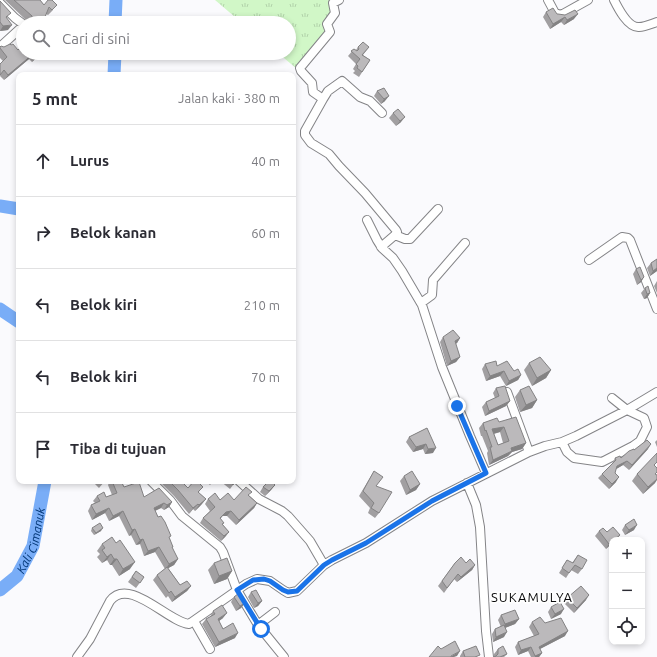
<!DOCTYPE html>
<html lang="id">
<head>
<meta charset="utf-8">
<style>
	:root { --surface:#fff; --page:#f7f7f7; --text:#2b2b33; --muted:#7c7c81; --line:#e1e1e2 }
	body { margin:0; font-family:Ubuntu,sans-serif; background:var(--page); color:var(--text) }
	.controls { position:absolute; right:12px; bottom:12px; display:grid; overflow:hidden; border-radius:8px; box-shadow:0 2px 6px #0003 }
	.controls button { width:36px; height:36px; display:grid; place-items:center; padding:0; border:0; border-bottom:1px solid var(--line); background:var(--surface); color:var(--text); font:20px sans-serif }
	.stop { position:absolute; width:12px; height:12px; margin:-9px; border:3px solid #1a73e8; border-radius:50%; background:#fff }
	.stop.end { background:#1a73e8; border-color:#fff; box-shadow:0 1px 4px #0008 }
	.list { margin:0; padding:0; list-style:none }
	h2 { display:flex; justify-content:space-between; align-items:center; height:52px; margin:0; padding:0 16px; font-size:17px }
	h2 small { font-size:13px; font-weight:400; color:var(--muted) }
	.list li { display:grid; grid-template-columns:26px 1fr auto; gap:12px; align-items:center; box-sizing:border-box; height:72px; padding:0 16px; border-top:1px solid var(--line) }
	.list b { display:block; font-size:15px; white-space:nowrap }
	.list em { font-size:13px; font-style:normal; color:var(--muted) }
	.icon { flex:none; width:22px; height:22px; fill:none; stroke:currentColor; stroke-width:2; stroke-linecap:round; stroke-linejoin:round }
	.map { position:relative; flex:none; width:657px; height:657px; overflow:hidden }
	.search { position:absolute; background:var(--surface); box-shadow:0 2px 6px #0003; left:16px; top:16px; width:280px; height:44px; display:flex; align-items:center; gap:10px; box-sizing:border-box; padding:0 14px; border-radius:22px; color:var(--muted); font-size:15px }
	.panel { position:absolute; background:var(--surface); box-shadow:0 2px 6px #0003; left:16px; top:72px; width:280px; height:412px; border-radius:8px }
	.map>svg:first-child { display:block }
</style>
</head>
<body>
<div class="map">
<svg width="657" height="657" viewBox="0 0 657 657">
	<defs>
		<pattern id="grass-tufts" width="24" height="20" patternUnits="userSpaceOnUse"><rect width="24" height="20" fill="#d1f7c7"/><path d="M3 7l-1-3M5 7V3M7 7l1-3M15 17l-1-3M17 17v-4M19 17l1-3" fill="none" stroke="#b2d2aa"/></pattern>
	</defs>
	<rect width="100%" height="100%" fill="#fafafd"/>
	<path fill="url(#grass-tufts)" d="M215 0H334L333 12 327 32 297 69 278 53H289V23H242Z"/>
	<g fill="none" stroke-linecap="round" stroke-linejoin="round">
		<g stroke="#79adf7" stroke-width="13">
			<path d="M115 23 116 0"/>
			<path d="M114 75 115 53"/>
			<path d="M0 206 19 209"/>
			<path d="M0 309 19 322"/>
			<path id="s1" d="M0 590 17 576 33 546 45 481"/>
		</g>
		<defs>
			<path id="street" d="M339 0 333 3 335 13 327 24 330 32 300 68 301 71 312 83 313 92 323 99 305 131V135L311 143 329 154 339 166 365 193 396 230 397 232 395 235 381 247
				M548 0 555 13 561 15 588 0
				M614 0C618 8 628 28 639 27 645 27 651 24 657 22
				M0 3 15 18 23 24
				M0 47 23 26
				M323 99 328 91 342 81 360 97 370 101 382 113
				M367 220 377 240 382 248 393 258 402 271 422 305 442 367 470 436 486 473
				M395 235 405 239H410L438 209
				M589 260 622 237 628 238 630 240 657 309
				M421 303 432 295 433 280 465 243
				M507 392 529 452
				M562 442 567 452 574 458 602 462 633 446 640 441 647 427 644 418 627 410 612 398
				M151 481 170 500 182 516 220 547 223 552 237 590 258 625 284 657
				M239 481 259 499 282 511 288 516 310 541 324 565
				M467 483 476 505 480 527 486 631 489 657
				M194 621 210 649
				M258 625 275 612
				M77 657 90 639 110 601C129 576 168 622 189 624L246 584 257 579 270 581 283 590 288 593 297 591 324 565 332 560 366 543 432 501 529 452 545 446 562 442 576 436 627 410 657 392"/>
		</defs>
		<use href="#street" stroke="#848487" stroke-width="10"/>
		<use href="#street" stroke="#fff" stroke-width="8"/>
	</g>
	<path fill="#a19fa1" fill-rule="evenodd" d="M5 0H40L44 5 53 10 48 15 46 14 41 23H28V22Z
		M0 1 7 18 8 30 0 31Z
		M546 12 557 14 574 19 564 25 561 22 550 29 543 17Z
		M23 31V43L18 38Z
		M11 45 23 53H43L41 55 40 54 32 62 29 59 4 80 0 76 3 61 0 58V47H4Z
		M358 47H369L363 55 370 60 359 77 353 73 355 71 353 69 356 64 348 56 354 49 356 50Z
		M384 88 385 101 381 104 374 96 377 91Z
		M393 113 401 122 396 126 389 118Z
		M657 259V271L650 276 647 268 651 263Z
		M636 269 644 277 641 282 637 285 633 274Z
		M657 281V293L654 286Z
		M645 288 650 293 647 298 644 299 641 293Z
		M443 337 460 338 457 343 455 344 460 357 456 362 447 366 440 342Z
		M529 363 551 370 546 378 532 386 524 370Z
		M485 364 497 366 514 371 521 375 518 380 506 386 500 376 486 381 482 369Z
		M496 388 510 401 506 406 485 416 482 407 486 402 495 398 493 393Z
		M520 390 537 400 532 408 520 412 515 397Z
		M499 422 526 443 522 449 512 452 508 456 489 465 487 453 488 451 482 436H481L479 428 483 423ZM500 432 503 443 498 445 494 434Z
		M427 428 433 453 425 454 423 449 413 452 406 442 409 437Z
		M657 440V447L655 442Z
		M648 449 629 470 623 465 616 469 615 473 616 482 609 489 598 478 612 464 615 458H621L634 450Z
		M655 466 656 475 655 483 643 494 632 481 637 474Z
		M374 471 376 486 379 513 375 518 368 513 370 508 359 496Z
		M404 476 420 484 416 490 406 495 400 481Z
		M95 481H105L99 488 94 483Z
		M110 481H121L124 487 144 497 172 502 169 507 164 510 161 508 155 511 169 538 172 548 178 559 174 565 168 568 180 585 191 586 187 591 172 602 168 596 166 598 153 580 157 575 165 569 155 552 144 556 140 544 136 545 131 535 129 536 119 516 109 521 105 513 92 520 88 511 91 505 95 503 93 501 97 496 106 497 112 495 108 485Z
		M161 481H181L188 488 194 481H203L200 484 199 493 206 499 201 505 195 511 193 509 189 514 174 496 162 484 163 483Z
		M205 481H214L210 485Z
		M220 481H236L230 489Z
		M275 485 271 490 265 496 260 492 263 487Z
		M249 496 257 503 254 508 236 525 227 516H222L220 519 223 525 229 532 225 537 221 541 200 523 203 518 210 511 205 504 208 499 234 500Z
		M625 525 634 530 625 535 622 530Z
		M92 528 101 531 94 535 91 531Z
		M599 531 607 532 620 535 616 540H612V543L606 549 595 536Z
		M102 544 130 569 119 576 112 565H110L107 560 102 563 97 557 100 554 97 551Z
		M578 555 582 569 578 574 571 570 566 578 559 573 567 560 572 563Z
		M214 563 232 571 227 579 214 584 208 570Z
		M455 563H466L475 565 472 570 457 582 454 579 444 593 438 586Z
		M136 571 144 577 136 588 128 582Z
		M251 592 262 601 258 606 254 608 248 597Z
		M234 597 245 603 241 608 236 611 231 602Z
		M567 598 586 600 574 613 564 603Z
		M551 607 561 614 551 619 548 612Z
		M213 611 223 618 219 621 223 629 235 638 215 647 202 624 206 619 210 617Z
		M501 615 519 619 515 624 505 628 504 637 493 642 492 634 495 629 501 627 498 620Z
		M532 622 545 623 565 636 540 649 542 653 539 657H531L528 651 518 655 515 647 518 642 534 636 529 627Z
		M498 649 507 654 504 657H494V654Z
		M463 651 478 657H460V656Z"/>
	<path fill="#838283" d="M578 14 574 19 564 25 567 20Z
		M45 17 41 23H38Z
		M565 17 561 22 550 29 553 24Z
		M12 25 8 30 0 31 3 26Z
		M39 53H41L32 62 35 56Z
		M33 54 29 59 4 80 8 75Z
		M389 96 385 101 381 104 384 99Z
		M405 117 401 122 396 126 400 121Z
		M657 268V271L650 276 653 271Z
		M644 277 641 282 637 285 641 280Z
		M650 293 647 298 644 299 647 294Z
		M460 338 457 343 451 346 455 341Z
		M460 357 456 362 447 366 451 361Z
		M551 370 546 378 532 386 537 378Z
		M504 371 500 376 486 381 490 376Z
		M521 375 518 380 506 386 509 381Z
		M537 400 532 408 520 412 526 405Z
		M510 401 506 406 485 416 489 411Z
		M504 427 500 432 488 435 492 429Z
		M526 443 522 449 512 452 508 456 489 465 493 460 511 448Z
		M426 444 423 449 413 452 416 447Z
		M651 444 648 449 629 470 632 465Z
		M436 448 433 453 425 454 428 449Z
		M627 461 623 465 613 471 617 466Z
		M619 477 616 482 609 489 612 484Z
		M657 479V480L655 483 643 494 648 487Z
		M420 484 416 490 406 495 410 490Z
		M275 485 271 490 265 496 269 491Z
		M206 499 201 505 195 511 199 505Z
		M172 502 169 507 164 510 167 505Z
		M164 503 161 508 150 513 154 508Z
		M257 503 254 508 236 525 239 520Z
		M198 504 193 509 189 514 193 508Z
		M109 508 105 513 92 520 96 514Z
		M123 511 119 516 109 521 113 516Z
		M231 511 227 516H222L217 523 226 512Z
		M637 525 634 530 625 535 629 530Z
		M103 528 101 531 94 535 96 533Z
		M135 529 131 535 129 536 132 530Z
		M229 532 225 537 221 541 224 536Z
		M143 539 140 544 136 545 140 540Z
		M612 541V543L606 549 609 544Z
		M159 547 155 552 144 556 148 551Z
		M111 554 107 560 102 563 107 557Z
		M114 559H117L112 565H110Z
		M178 559 174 565 165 570 169 564Z
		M135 562 130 569 119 576 123 569Z
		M475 565 472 570 457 582 461 577Z
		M232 571 227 579 214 584 219 576Z
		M191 586 187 591 172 602 175 597Z
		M589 595 586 600 574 613 577 608Z
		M262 601 258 606 254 608 258 603Z
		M245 603 241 608 236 611 240 606Z
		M564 609 561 614 551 619 555 614Z
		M227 613 223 618 215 624 218 619Z
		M519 619 515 624 502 629 505 624Z
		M568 631 565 636 536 651 539 647Z
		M507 632 504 637 493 642 496 637Z
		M238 633 235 638 215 647 219 642Z
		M531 647 528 651 518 655 521 650Z
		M460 651 457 656 454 657H450Z
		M542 653 539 657H535V656Z"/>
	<path fill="#bbb9bb" stroke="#838283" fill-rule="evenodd" d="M14 0H40L44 5 48 0H52L57 5 52 10 49 7 45 17 38 23H32V16Z
		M0 1 11 13 6 17 12 25 3 26 0 22Z
		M553 8 557 14H558L565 15 575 10 578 14 567 20 565 17 553 24 546 12Z
		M363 42 369 47 362 55 370 60 362 72 357 68 358 66 356 64 360 59 351 51 354 49 357 51 359 49 358 47Z
		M10 44 11 45 13 44 18 50 23 45V53H39L35 56 33 54 8 75 4 70 0 75V64L7 57 0 48V47L1 46 4 47Z
		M384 88 389 96 384 99 377 91Z
		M398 109 405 117 400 121 393 113Z
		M657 259V268L653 271 651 263Z
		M640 267 644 277 641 280 636 269Z
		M648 286 650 293 647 294 645 288Z
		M453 330 460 338 455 341 460 357 451 361 443 337Z
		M540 357 551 370 537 378 529 363Z
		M496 361 497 366 507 361 514 371 518 369 521 375 509 381 504 371 490 376 485 364Z
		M505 386 510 401 489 411 486 402 499 396 496 388Z
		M529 386 537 400 526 405 520 390Z
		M516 417 526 443 511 448 512 451 493 460 490 447H492L486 430 485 431 483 423 497 418 499 422ZM504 427 509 441 498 445 492 429Z
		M427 428 436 448 428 449 426 444 416 447 409 437Z
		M647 440 651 444 632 465 627 461 617 466 615 473 619 477 612 484 602 474 616 460 615 458 620 456 621 458 629 451 634 449V450Z
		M657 453V462L654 465 657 468V472L655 474 657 475V479L648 487 637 474Z
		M374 471 383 477 376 486 392 492 379 513 371 508 374 503 363 491Z
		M412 471 420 484 410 490 404 476Z
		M112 481H121L124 487 139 482 144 497 159 488 172 502 167 505 164 503 154 508 158 517 161 516 165 522 171 536 169 537 173 547H172L178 559 169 564 159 547 148 551 143 539 140 540 135 529 132 530 123 511 113 516 109 508 96 514 91 505 100 501 97 496 104 492 106 497 117 493Z
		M169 481H181L188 488 194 481H202L200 484 203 487 198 492 206 499 199 505 198 504 193 508 178 490Z
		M229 481H236L233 485Z
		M269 481H271L275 485 269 491 263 487Z
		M246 487 252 492 248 495 257 503 239 520 231 511 226 512 220 518 224 523 222 524 229 532 224 536 203 518 215 507 208 499 215 493 220 500 228 493 234 500Z
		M634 519 637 525 629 530 625 525Z
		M100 523 103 528 96 533 92 528Z
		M613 527 620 535 614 540H612V541L609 544 599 531 603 528 607 532Z
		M112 537 116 543 120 540 135 562 123 569 117 559H114L111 554 107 557 102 550 105 548 102 544Z
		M578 555 587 560 582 569 575 565 569 573 562 568 567 560 573 563Z
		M461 557 466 563 470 559 475 565 461 577 458 574 447 588 442 581 455 563Z
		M227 558 232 571 219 576 214 563Z
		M167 567 180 585 187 581 191 586 175 597 171 591 169 593 157 575Z
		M136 571 144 577 140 583 132 577Z
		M581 586 589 595 577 608 567 598Z
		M256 590 262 601 258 603 251 592Z
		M239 593 245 603 240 606 234 597Z
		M560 602 564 609 555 614 551 607Z
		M222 605 227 613 218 619 223 629 233 623 238 633 219 642 206 619 215 614 213 611Z
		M515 610 519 619 505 624 501 615Z
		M540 617 545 623 561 618 568 631 539 647 542 653 535 656 531 647 521 650 518 642 539 634 532 622Z
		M504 625 507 632 496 637 495 629Z
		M455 641 460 651 451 656V657H429L438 646 441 649Z
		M476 646 480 655 475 657H465L463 651Z
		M503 646 507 654 500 657H494L496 656 498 654V649Z"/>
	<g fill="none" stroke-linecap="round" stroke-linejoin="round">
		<path stroke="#1a73e8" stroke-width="5" d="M261 629 237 590 253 580 264 579 270 581 283 590 288 592 297 591 324 565 332 560 366 543 432 501 486 473 457 406"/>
	</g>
	<g text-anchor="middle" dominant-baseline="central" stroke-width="3.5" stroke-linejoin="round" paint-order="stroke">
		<g font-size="12" font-style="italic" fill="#003575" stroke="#fff">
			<text stroke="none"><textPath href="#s1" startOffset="61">Kali Cimanuk</textPath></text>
		</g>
		<g font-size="13" letter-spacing="1" fill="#0b0b0c" stroke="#fff">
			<text x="532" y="597">SUKAMULYA</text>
		</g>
	</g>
</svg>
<div class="controls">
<button>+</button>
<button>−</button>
<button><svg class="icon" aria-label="locate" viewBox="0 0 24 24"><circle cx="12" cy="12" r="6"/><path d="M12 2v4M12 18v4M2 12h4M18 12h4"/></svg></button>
</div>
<div class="stop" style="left:261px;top:629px"></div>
<div class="stop end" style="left:457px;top:406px"></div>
<div class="search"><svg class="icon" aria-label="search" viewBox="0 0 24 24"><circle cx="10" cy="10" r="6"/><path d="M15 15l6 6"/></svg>Cari di sini</div>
<section class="panel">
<h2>5 mnt<small>Jalan kaki · 380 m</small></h2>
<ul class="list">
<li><svg class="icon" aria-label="ahead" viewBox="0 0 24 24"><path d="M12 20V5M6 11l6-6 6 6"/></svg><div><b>Lurus</b></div><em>40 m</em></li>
<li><svg class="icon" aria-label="right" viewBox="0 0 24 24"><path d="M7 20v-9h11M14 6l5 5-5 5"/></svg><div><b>Belok kanan</b></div><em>60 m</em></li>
<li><svg class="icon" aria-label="left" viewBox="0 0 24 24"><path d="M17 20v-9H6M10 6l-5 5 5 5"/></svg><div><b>Belok kiri</b></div><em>210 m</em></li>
<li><svg class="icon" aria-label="left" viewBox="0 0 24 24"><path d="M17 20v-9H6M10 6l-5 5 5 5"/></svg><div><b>Belok kiri</b></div><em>70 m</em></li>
<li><svg class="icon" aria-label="arrive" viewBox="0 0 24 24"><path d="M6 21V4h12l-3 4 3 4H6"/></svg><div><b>Tiba di tujuan</b></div></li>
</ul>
</section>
</div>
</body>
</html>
